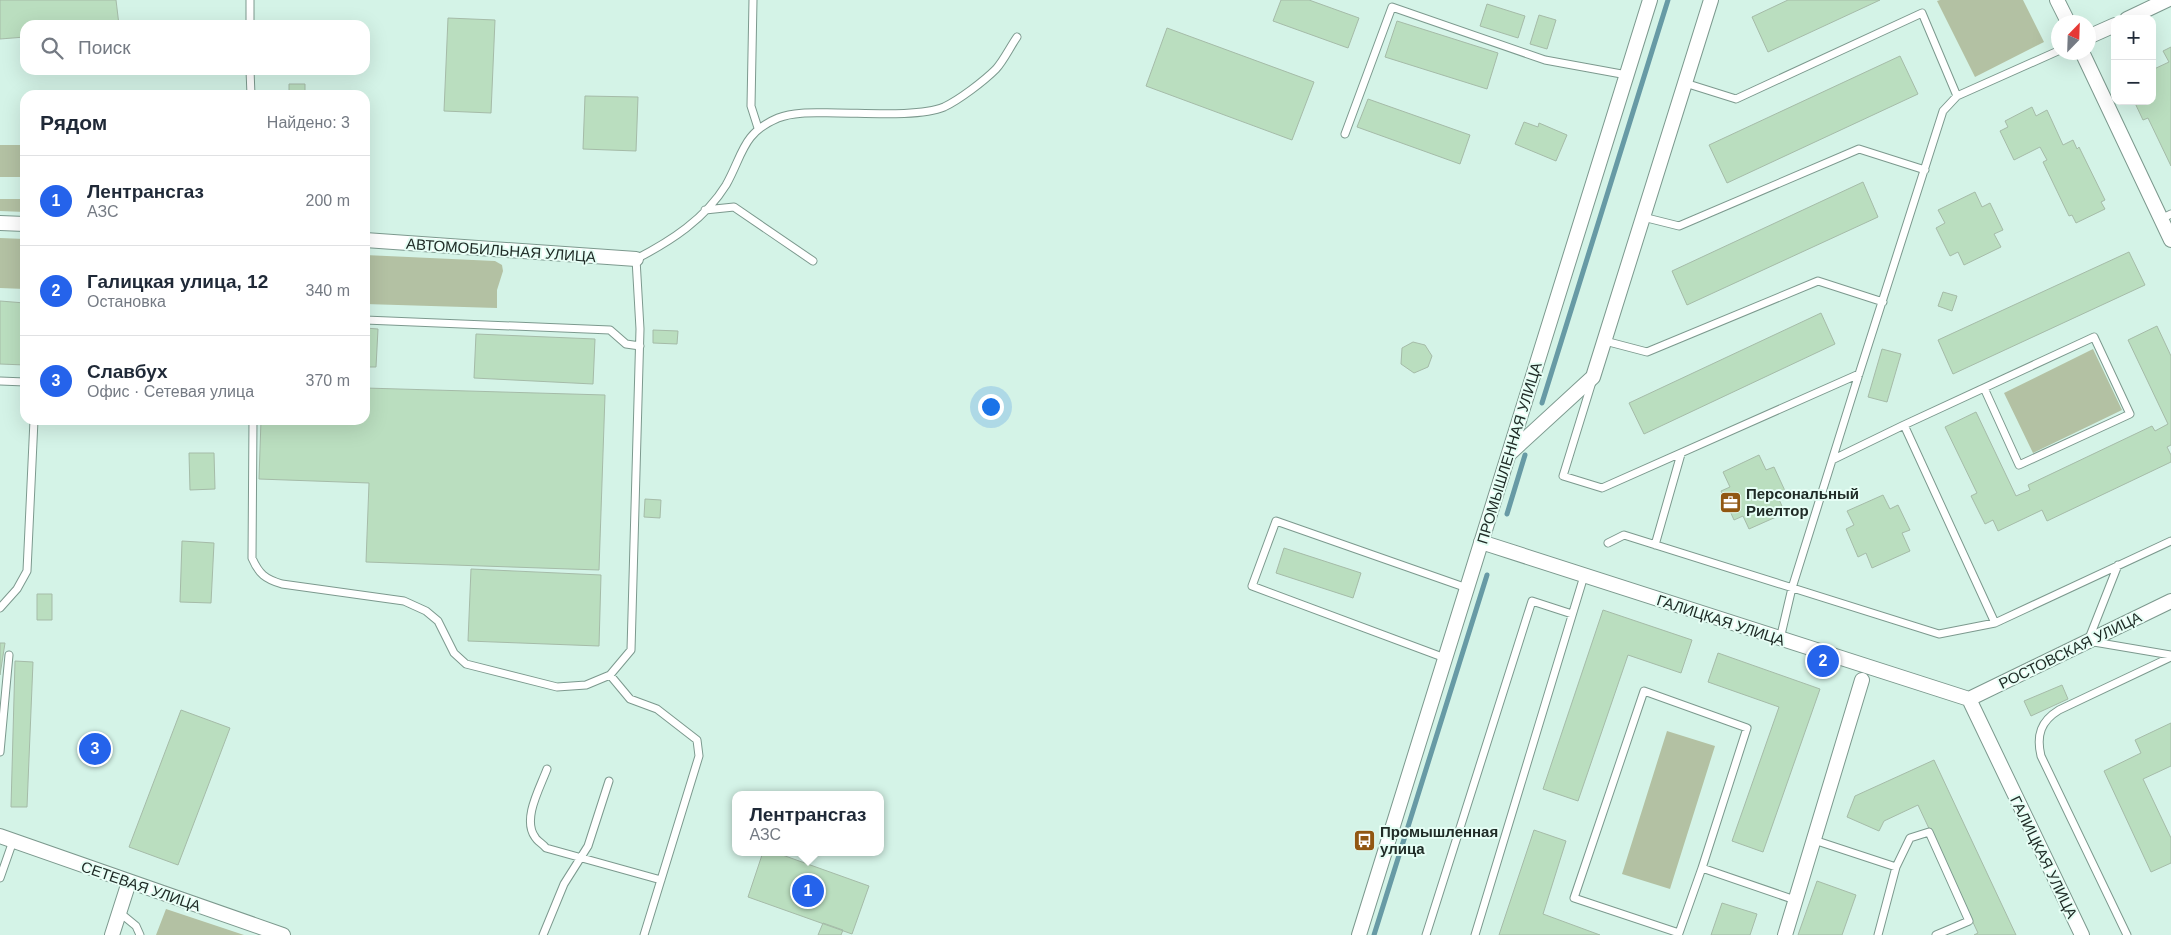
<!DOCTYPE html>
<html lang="ru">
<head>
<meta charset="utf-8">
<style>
	:root { --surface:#fff; --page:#f2f2f3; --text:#1f2937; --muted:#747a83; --line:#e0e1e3; --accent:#2563eb }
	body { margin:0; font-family:Arial,sans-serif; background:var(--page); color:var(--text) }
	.controls { position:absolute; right:15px; top:15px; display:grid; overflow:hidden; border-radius:10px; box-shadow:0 5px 20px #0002 }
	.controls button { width:45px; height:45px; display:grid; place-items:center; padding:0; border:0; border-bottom:1px solid var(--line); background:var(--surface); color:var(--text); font:25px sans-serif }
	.compass { position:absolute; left:2051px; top:15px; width:45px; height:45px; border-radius:50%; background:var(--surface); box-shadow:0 5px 20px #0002; rotate:23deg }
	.you { position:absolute; left:990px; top:406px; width:18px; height:18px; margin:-12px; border:4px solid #fff; border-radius:50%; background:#1a73e8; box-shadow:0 0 0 8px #1a73e833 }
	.badge { display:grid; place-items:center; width:32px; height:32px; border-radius:50%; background:var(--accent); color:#fff; font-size:16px; font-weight:700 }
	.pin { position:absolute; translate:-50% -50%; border:2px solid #fff; box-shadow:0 1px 5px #0006 }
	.popup { position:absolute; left:732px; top:791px; width:152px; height:65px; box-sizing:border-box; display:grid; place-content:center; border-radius:10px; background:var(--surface); filter:drop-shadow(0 1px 4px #0005); font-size:16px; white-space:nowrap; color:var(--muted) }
	.popup b { font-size:19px; color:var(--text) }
	.popup::after { content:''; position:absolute; left:50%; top:100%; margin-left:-10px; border:10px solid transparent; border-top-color:var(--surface) }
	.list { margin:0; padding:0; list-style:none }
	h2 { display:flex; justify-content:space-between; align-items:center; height:65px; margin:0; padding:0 20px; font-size:21px }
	h2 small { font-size:16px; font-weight:400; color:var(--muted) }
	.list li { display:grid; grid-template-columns:32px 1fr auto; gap:15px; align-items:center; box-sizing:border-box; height:90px; padding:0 20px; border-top:1px solid var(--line) }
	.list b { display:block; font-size:19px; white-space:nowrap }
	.list p { margin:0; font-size:16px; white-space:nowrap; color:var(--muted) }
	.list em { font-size:16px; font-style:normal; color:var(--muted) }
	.icon { flex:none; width:28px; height:28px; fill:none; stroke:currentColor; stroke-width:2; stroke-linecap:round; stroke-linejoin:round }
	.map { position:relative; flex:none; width:2171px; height:935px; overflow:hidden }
	.search { position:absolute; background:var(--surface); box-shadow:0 5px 20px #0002; left:20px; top:20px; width:350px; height:55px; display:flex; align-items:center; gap:12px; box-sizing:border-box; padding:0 18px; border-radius:15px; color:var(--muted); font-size:19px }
	.panel { position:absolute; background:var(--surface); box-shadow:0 5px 20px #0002; left:20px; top:90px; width:350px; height:335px; border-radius:15px }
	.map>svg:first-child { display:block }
</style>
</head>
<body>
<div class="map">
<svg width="2171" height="935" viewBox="0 0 2171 935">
	<rect width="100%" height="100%" fill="#d4f3e7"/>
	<path fill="#b3c1a3" d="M1940 0H2023L2044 42 1975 77 1937 1Z
		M0 145H25V177H0Z
		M0 199H25V212L0 211Z
		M0 238 25 239V289L0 288Z
		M365 255 495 261 502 265 503 271 497 290V308L365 304Z
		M2093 349 2122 410 2033 453 2004 393Z
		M1667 731 1715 746 1670 889 1622 874Z
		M166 909 244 935H156Z"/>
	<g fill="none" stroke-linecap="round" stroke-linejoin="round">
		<path stroke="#679aa5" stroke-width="5" d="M1542 403 1668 0
			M1507 514 1525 455
			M1374 935 1487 575"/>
	</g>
	<path fill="#badebf" stroke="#a5bba8" d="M0 0H116L119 25H25V37L0 39Z
		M1281 0H1309L1359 18 1348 48 1273 21Z
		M1788 0H1880L1768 52 1752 17Z
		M1487 4 1525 16 1518 38 1480 26Z
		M1539 15 1556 20 1547 49 1530 44Z
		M448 18 495 20 491 113 444 111Z
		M1397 21 1498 53 1487 89 1385 57Z
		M1167 28 1314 82 1292 140 1146 86Z
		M2171 47V166L2148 118 2143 120 2134 101H2152V70L2169 62 2163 51Z
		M1900 56 1918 94 1727 183 1709 145Z
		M289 84H305V95H289Z
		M585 96 638 97 636 151 583 149Z
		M1368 99 1470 135 1460 164 1357 127Z
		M2032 107 2036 116 2047 110 2063 145 2073 140 2077 149 2079 147 2105 200 2101 202 2105 209 2076 223 2072 215 2069 216 2043 162 2047 160 2040 147 2014 160 2000 131 2008 127 2005 121Z
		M1524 122 1538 127 1539 123 1567 135 1556 161 1515 144Z
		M1863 182 1878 217 1687 305 1672 271Z
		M1975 192 1982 207 1990 203 2003 230 1994 234 2001 247 1964 265 1958 252 1950 256 1936 228 1945 223 1938 210Z
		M2129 252 2145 285 1953 374 1938 340Z
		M1943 292 1957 296 1952 311 1938 306Z
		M0 301 25 303V365L0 364Z
		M1821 313 1835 344 1644 434 1629 403Z
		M2157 326 2171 356V445L2167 447 2171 455V462L2047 521 2042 510 1998 531 1993 520 1985 524 1971 496 1977 493 1945 427 1976 412 2016 496 2030 490 2028 485 2152 426 2155 431 2168 424 2128 340Z
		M365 328 378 329 376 367H365Z
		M653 330 678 331 677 344 653 343Z
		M476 334 595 339 593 384 474 378Z
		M1413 342 1425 345 1432 356 1428 367 1414 373 1401 364 1402 348Z
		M1882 349 1901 354 1887 402 1868 397Z
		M365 388 605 395 599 570 366 562 369 483 259 479 261 420H365Z
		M189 453H214L215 489 190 490Z
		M1759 455 1766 470 1774 467 1786 493 1778 497 1785 513 1749 529 1743 516 1734 520 1721 491 1730 487 1723 472Z
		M1883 495 1890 509 1898 505 1910 530 1902 533 1910 551 1872 568 1866 553 1858 557 1846 529 1854 525 1847 511Z
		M645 499 661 500 660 518 644 517Z
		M182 541 214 543 211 603 180 602Z
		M1284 548 1361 573 1353 598 1276 573Z
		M471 569 601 575 599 646 468 641Z
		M37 594H52V620H37Z
		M1603 610 1692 640 1681 673 1628 655 1578 801 1543 789Z
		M0 643H5L0 675Z
		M1718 653 1820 689 1763 852 1732 841 1779 707 1708 682Z
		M15 661 33 662 27 807H11Z
		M2062 685 2068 699 2031 716 2024 701Z
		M181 710 230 728 178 865 129 847Z
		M2171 723V766L2143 779 2171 838V863L2151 872 2104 771 2141 753 2135 740Z
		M1934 760 2016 935H1974L1978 933 1918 805 1884 821 1879 831 1847 817 1855 796Z
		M1534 830 1566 841 1543 914 1600 935H1499Z
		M763 852H774L869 886 852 934 748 897Z
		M1817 881 1856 895 1842 935H1798Z
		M1722 903 1757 914 1750 935H1711Z
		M823 923 843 930 841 935H818Z"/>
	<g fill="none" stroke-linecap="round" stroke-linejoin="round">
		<defs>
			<path id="lane" d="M250 0V25
				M753 0 751 106 758 128
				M250 70 251 95
				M1685 83 1736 99 1922 13 1957 96
				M1345 134 1392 7 1545 60 1627 75
				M705 210 734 207 813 261
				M1643 217 1679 226 1859 149 1925 170
				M2161 219 2171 214
				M365 320 610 330 626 344 640 346
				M1605 341 1647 352 1818 281 1883 302
				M0 381 25 382
				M1592 382 1563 476 1602 488 1859 374
				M1984 388 2019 465 2130 414 2094 337 1904 425 1995 623
				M253 420 252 558C259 574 265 579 282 584L404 601 426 611 438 621 454 653 466 664 557 687 586 685 610 675 631 650 640 329 636 259C671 241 705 219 726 185 743 155 742 133 778 118 796 111 818 113 838 113 865 113 920 117 944 107 959 100 984 81 996 69 1004 60 1010 47 1017 37
				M1834 459 1904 425
				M1608 543 1624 535 1939 634 1995 623 2171 541
				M1655 545 1681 454
				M2118 565 2088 641 2171 655
				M0 608 17 589 27 571 34 420
				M1780 639 1792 588 1859 374 1943 111 1957 96 2058 51
				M1445 658 1252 586 1276 521 1467 588
				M610 675 630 699 657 709 697 740 699 756 644 935
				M0 752 9 655
				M547 769C540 788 522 819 535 837 537 841 543 844 546 848L661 880
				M1814 840 1896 867 1878 935
				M1896 867 1910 838 1929 832 1969 921 1936 935
				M1702 868 1747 728 1644 691 1574 898 1679 933 1702 868 1795 900
				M0 878 13 841
				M119 912 136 926 140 935
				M543 935 564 884 588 846 609 781
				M1426 935 1532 601 1572 614
				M1475 935 1584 576
				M2127 935 2041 756C2036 735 2041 721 2059 710L2171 657"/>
			<path id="street" d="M2057 0 2068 22
				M2127 19 2167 0
				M2088 37 2115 25
				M2082 52 2171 240
				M0 223 25 224
				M365 240 636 259
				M1509 454 1593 377 1711 0
				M1481 542 1969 699 2082 935
				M1969 699 2171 601
				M0 836 283 935
				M112 935 129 882
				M1359 935 1650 0
				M1785 935 1862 680"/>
		</defs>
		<use href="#lane" stroke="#7c998e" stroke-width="9"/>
		<use href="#street" stroke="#7c998e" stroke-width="16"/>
		<use href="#lane" stroke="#fff" stroke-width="7"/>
		<use href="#street" stroke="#fff" stroke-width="14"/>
	</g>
	<defs>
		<symbol id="office-square" viewBox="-11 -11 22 22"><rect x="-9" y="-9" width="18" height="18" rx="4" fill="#915712" stroke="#e6fef5"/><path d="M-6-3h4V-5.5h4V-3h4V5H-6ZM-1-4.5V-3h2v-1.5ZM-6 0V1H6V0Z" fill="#fff"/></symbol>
		<symbol id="bus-square" viewBox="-11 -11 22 22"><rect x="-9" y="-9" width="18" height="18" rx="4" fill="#915712" stroke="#e6fef5"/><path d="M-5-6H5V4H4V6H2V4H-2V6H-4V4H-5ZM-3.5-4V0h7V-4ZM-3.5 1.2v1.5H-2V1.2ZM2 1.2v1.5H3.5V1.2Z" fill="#fff"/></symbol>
	</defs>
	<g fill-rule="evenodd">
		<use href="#office-square" x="1718" y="490" width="25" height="25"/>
		<use href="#bus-square" x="1352" y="828" width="25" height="25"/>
	</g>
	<g text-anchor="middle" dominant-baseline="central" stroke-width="4" stroke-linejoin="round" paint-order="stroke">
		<g font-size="15" fill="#202c27" stroke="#e6fef5">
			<text transform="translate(501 250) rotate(4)">АВТОМОБИЛЬНАЯ УЛИЦА</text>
			<text transform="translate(1509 453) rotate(-73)">ПРОМЫШЛЕННАЯ УЛИЦА</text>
			<text transform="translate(1721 620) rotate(18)">ГАЛИЦКАЯ УЛИЦА</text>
			<text transform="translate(2070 650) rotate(-26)">РОСТОВСКАЯ УЛИЦА</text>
			<text transform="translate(2044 857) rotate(64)">ГАЛИЦКАЯ УЛИЦА</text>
			<text transform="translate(141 886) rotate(19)">СЕТЕВАЯ УЛИЦА</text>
		</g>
		<g font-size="15" font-weight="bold" fill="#202c27" stroke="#e6fef5" text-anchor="start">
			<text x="1746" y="493">Персональный<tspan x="1746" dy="17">Риелтор</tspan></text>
			<text x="1380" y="831">Промышленная<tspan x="1380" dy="17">улица</tspan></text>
		</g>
	</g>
</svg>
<div class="controls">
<button>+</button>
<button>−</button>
</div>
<svg class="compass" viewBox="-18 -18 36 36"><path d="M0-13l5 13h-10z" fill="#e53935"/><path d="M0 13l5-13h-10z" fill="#747a83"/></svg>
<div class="you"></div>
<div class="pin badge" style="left:808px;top:891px">1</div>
<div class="popup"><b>Лентрансгаз</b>АЗС</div>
<div class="pin badge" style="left:1823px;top:661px">2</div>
<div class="pin badge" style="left:95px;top:749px">3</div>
<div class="search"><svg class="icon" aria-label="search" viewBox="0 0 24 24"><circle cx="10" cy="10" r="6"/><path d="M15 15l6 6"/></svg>Поиск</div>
<section class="panel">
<h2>Рядом<small>Найдено: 3</small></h2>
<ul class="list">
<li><span class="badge">1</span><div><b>Лентрансгаз</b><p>АЗС</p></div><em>200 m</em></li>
<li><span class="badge">2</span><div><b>Галицкая улица, 12</b><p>Остановка</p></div><em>340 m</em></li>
<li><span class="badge">3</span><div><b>Славбух</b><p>Офис · Сетевая улица</p></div><em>370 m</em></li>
</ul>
</section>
</div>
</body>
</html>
